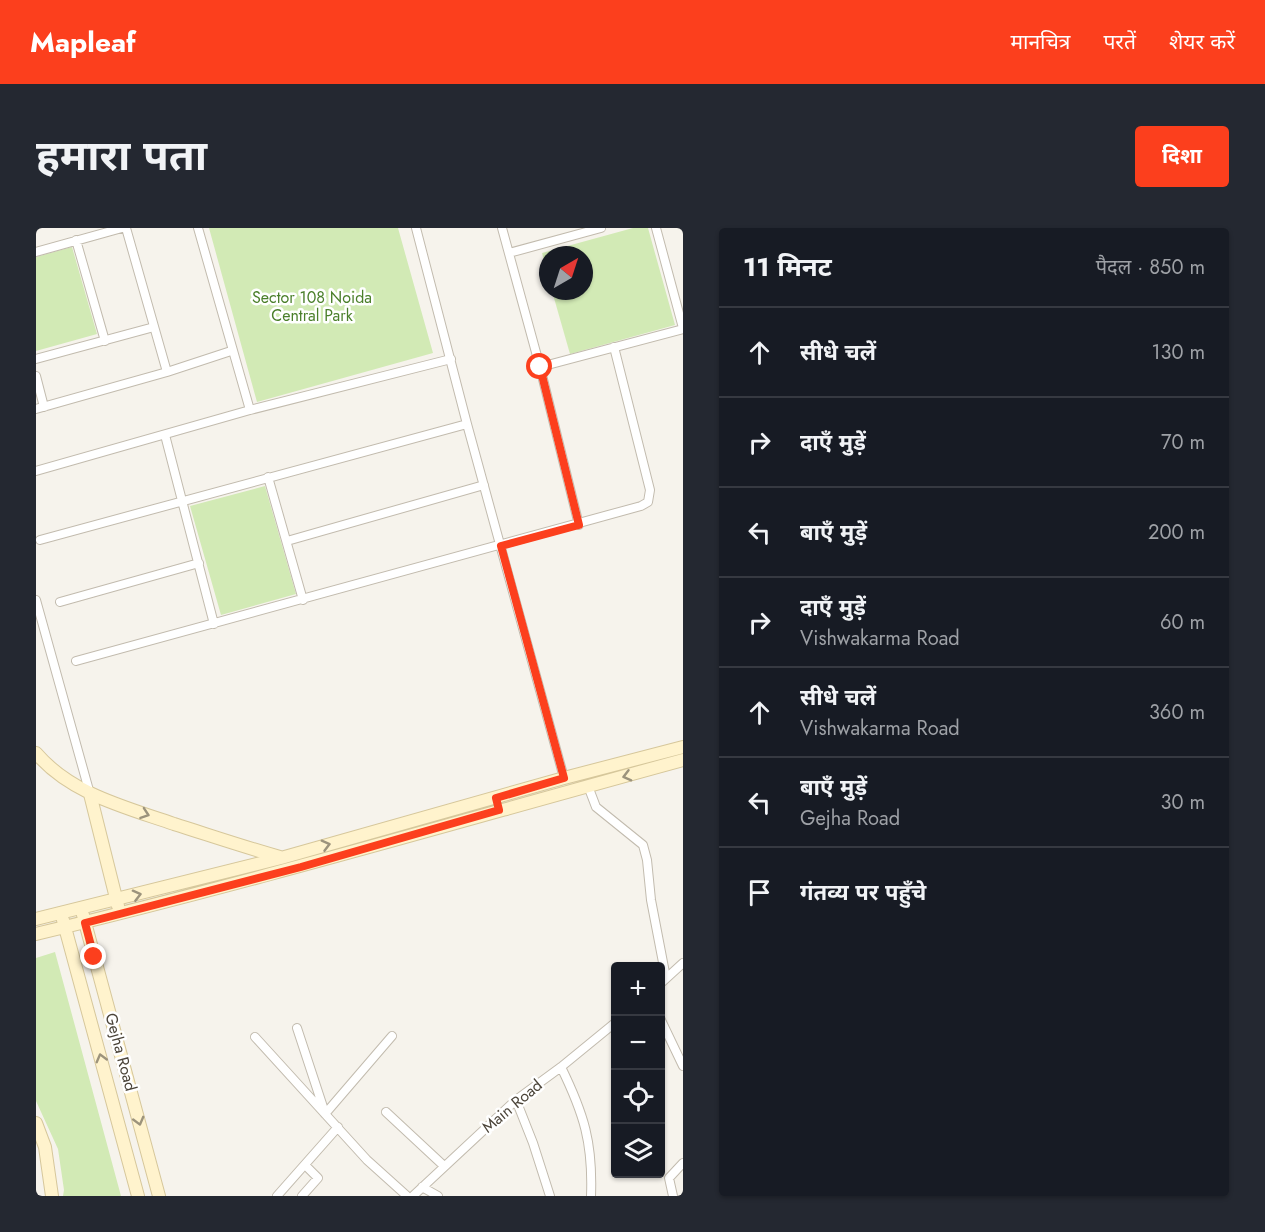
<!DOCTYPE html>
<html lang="hi">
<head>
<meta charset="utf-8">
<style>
	:root { --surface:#171b24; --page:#242831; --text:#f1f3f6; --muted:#9ea1a6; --line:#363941; --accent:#fc3f1d }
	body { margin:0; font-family:Jost,"Noto Sans Devanagari",sans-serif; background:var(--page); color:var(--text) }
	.controls { position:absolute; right:18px; bottom:18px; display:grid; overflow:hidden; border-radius:6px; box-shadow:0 2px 4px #0004 }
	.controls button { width:54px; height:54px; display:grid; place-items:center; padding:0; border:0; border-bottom:2px solid var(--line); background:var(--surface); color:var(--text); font:30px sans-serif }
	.compass { position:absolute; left:503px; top:18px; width:54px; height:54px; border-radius:50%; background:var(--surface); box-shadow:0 2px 4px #0004; rotate:39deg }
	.stop { position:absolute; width:18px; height:18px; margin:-14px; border:4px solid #fc3f1d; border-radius:50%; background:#fff }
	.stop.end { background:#fc3f1d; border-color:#fff; box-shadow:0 2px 6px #0008 }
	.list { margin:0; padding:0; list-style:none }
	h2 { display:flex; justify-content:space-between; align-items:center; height:78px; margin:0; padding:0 24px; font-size:26px }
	h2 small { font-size:20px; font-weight:400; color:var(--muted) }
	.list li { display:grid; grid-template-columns:39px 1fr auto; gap:18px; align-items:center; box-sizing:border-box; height:90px; padding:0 24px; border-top:2px solid var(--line) }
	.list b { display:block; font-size:22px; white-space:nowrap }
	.list p { margin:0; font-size:20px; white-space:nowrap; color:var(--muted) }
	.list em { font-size:20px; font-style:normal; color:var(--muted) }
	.icon { flex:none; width:33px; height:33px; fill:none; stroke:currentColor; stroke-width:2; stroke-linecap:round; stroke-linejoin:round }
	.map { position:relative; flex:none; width:647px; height:968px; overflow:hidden; border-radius:6px }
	header { display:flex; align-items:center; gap:36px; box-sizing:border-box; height:84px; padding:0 30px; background:var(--accent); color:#fff }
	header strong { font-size:28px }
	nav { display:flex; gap:33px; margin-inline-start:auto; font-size:21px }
	.intro { display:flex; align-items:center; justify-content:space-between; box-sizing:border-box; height:144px; padding:0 36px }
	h1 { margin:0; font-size:42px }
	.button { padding:15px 27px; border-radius:6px; background:var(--accent); color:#fff; font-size:21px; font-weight:700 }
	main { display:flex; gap:36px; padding:0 36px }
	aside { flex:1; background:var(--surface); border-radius:6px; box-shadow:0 2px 4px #0004 }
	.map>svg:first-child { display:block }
</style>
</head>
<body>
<header>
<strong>Mapleaf</strong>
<nav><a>मानचित्र</a><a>परतें</a><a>शेयर करें</a></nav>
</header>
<div class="intro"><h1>हमारा पता</h1><a class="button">दिशा</a></div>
<main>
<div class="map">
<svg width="647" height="968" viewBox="0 0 647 968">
	<rect width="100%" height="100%" fill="#f6f3ec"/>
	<path fill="#d2eab5" d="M173 0H362L397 125 221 174Z
		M597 0H612L639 97 534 126 516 63H548V27H512V48L506 25Z
		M36 19 61 106 0 123V29Z
		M229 258 260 366 185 387 154 278Z
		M19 724 85 968H27L28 962 22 921 0 873V730Z"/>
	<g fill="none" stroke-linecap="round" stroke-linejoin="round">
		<defs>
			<path id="street" d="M90 0 131 144
				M162 0 214 182
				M380 0 431 196 528 550
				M466 0 504 139 543 297
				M620 0 647 100
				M40 12 69 113
				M0 24 86 0
				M473 25 565 0
				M0 131 118 99
				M504 139 647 101
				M0 148 8 179
				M0 181 131 144 195 123
				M129 207 178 396
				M0 243 214 182 415 131
				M232 249 267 372
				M4 312 431 196
				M251 313 448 257
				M0 372 54 566
				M24 374 163 335
				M40 433 605 278 612 274 614 262 578 119
				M552 558 560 579 607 617 611 632 615 672 630 750
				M624 756 647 735
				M624 790 647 838
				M261 800 288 882
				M219 809 331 932 371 968
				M525 839C548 886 557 915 555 968
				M480 872 497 915 514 968
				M350 884 408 938
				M289 886 356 808
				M386 959 402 968
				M241 968 302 899
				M266 968 282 950 269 937
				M377 968 480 872 525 839 580 794
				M637 968 633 950 647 935"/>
			<path id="secondary" d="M0 525C35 566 89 579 138 596 173 607 208 619 244 629
				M54 566 82 678
				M47 687 123 968
				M0 691 245 630 528 550 647 519
				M27 692 102 968
				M0 706C217 654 431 591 647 532
				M0 895 9 919 16 968"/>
		</defs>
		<use href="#street" stroke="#c2bbae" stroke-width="10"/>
		<use href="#secondary" stroke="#d6c79b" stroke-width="14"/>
		<use href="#street" stroke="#fff" stroke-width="8"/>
		<use href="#secondary" stroke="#fff3cd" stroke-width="12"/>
	</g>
	<defs><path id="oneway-chevron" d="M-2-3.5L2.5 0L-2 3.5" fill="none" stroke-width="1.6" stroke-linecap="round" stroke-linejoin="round" transform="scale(1.5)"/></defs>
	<g stroke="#9c937c">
		<use href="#oneway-chevron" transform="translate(591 548) rotate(165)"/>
		<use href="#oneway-chevron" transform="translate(109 586) rotate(19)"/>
		<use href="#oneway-chevron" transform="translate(290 617) rotate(-15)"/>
		<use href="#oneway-chevron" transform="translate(101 667) rotate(-14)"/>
		<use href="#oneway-chevron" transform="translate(65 830) rotate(-105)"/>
		<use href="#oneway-chevron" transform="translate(103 893) rotate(75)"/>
	</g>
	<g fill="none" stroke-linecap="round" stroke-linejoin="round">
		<path stroke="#fc3f1d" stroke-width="8" d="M58 729 49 695 265 639 463 582 460 570 528 550 465 318 543 297 504 139"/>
	</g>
	<g text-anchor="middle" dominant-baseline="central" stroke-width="5" stroke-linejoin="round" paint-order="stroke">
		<g font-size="16" fill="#4a7f2a" stroke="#fff">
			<text x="276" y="69">Sector 108 Noida<tspan x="276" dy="18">Central Park</tspan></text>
		</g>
		<g font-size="16" fill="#4b4439" stroke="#fff">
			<text transform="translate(85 824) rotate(75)">Gejha Road</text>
			<text transform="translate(476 878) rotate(-40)">Main Road</text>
		</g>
	</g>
</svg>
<div class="controls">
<button>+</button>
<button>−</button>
<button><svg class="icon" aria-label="locate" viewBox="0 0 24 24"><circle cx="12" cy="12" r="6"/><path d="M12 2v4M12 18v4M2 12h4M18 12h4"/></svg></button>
<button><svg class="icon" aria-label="layers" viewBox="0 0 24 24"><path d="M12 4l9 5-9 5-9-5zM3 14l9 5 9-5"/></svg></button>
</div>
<svg class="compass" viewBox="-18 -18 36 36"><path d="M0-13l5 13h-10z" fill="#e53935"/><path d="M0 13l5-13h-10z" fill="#9ea1a6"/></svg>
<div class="stop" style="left:504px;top:139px"></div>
<div class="stop end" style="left:58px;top:729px"></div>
</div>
<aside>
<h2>11 मिनट<small>पैदल · 850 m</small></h2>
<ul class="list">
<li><svg class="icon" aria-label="ahead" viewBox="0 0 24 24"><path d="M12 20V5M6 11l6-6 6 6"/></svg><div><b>सीधे चलें</b></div><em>130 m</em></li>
<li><svg class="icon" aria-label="right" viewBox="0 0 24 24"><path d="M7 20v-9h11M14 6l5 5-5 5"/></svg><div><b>दाएँ मुड़ें</b></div><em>70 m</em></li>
<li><svg class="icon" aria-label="left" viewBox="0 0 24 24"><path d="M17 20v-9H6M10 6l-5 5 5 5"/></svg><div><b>बाएँ मुड़ें</b></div><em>200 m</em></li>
<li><svg class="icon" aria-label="right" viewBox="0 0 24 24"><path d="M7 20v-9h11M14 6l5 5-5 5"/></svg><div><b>दाएँ मुड़ें</b><p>Vishwakarma Road</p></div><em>60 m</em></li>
<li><svg class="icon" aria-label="ahead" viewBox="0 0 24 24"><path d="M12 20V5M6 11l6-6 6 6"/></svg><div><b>सीधे चलें</b><p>Vishwakarma Road</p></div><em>360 m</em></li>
<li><svg class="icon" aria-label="left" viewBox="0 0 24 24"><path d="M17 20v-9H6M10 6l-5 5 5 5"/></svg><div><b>बाएँ मुड़ें</b><p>Gejha Road</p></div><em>30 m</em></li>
<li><svg class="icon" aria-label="arrive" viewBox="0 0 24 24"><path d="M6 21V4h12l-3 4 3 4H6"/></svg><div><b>गंतव्य पर पहुँचे</b></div></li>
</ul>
</aside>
</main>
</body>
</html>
